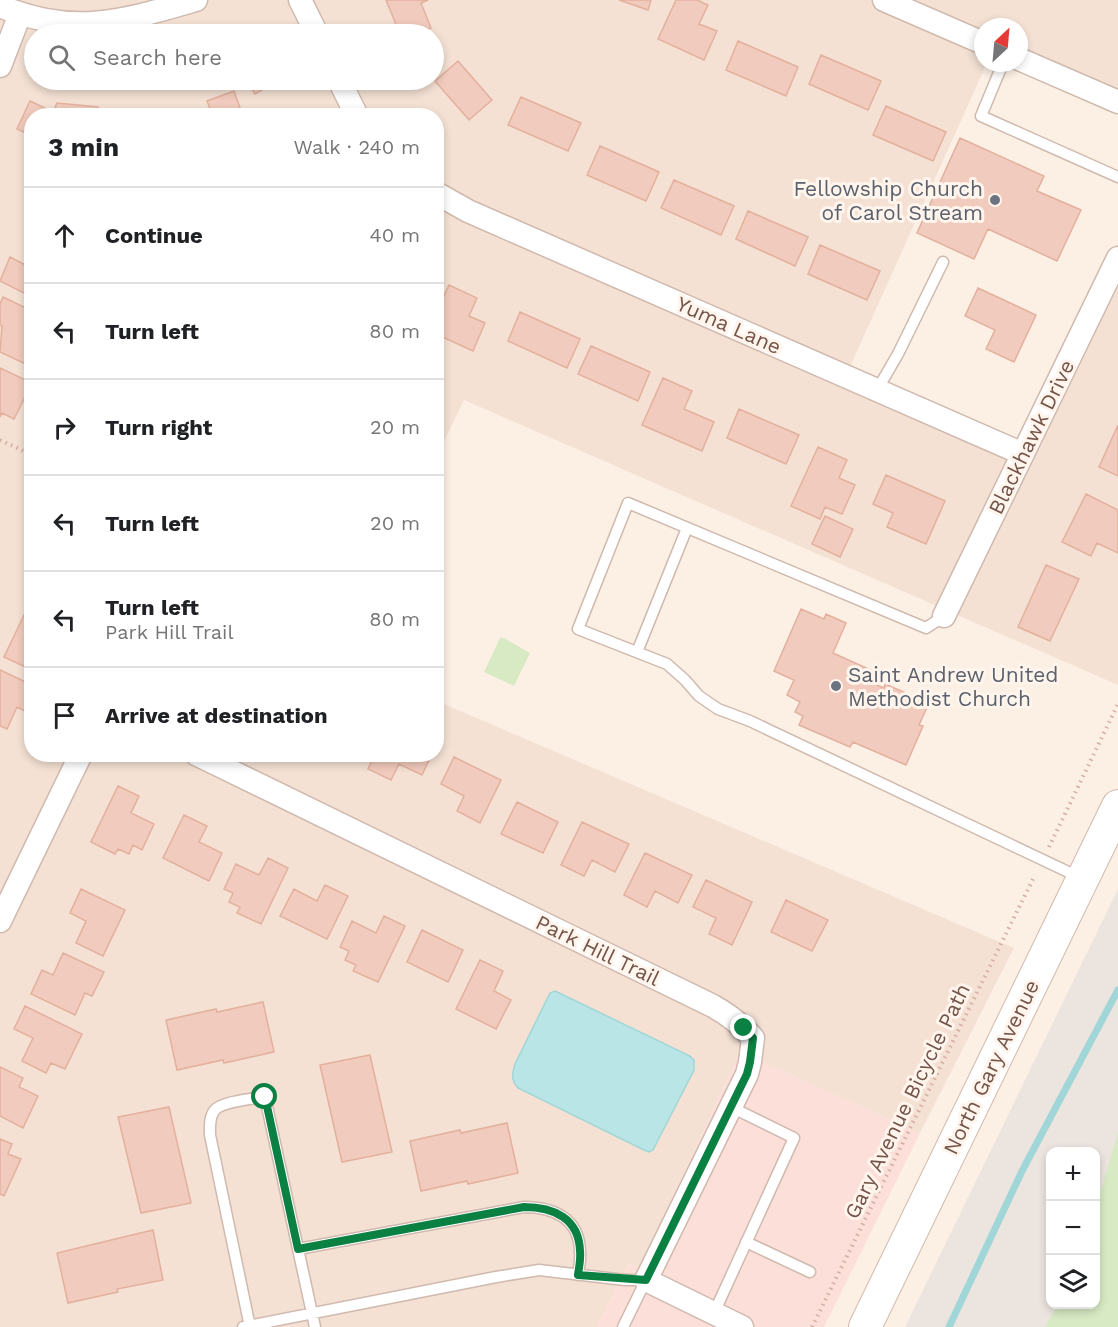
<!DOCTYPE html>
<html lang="en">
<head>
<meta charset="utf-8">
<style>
	:root { --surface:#fff; --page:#f6f6f6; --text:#202124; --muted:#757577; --line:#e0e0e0 }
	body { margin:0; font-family:"Work Sans",sans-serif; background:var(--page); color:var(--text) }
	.controls { position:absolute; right:18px; bottom:18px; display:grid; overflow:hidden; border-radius:12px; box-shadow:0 3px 9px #0003 }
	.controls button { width:54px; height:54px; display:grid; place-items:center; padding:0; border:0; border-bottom:2px solid var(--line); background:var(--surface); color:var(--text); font:30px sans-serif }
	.compass { position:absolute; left:974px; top:18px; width:54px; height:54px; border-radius:50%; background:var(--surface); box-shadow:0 3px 9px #0003; rotate:26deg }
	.stop { position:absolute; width:18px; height:18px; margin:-14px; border:4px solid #0b8043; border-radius:50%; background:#fff }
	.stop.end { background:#0b8043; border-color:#fff; box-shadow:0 2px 6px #0008 }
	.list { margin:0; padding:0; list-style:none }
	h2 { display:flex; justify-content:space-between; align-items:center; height:78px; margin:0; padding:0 24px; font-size:26px }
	h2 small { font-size:20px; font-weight:400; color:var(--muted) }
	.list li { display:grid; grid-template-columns:39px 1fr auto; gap:18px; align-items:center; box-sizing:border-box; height:96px; padding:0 24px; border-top:2px solid var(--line) }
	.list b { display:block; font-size:22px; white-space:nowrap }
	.list p { margin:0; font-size:20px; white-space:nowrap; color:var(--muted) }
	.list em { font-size:20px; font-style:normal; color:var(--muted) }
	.icon { flex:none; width:33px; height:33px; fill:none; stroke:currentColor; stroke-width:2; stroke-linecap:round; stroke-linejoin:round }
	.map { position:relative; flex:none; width:1118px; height:1327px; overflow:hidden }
	.search { position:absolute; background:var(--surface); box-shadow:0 3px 9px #0003; left:24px; top:24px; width:420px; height:66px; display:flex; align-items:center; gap:15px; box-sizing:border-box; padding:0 21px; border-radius:33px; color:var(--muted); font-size:22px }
	.panel { position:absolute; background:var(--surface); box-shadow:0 3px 9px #0003; left:24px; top:108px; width:420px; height:654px; border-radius:24px }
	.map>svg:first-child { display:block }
</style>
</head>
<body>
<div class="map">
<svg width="1118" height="1327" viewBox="0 0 1118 1327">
	<rect width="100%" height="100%" fill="#fcf0e5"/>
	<path fill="#f4e1d4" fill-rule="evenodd" d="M0 0H1118V109L1019 63V27H983V63H987L849 369 1019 445 1118 243V685L464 400 437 456 436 116H32V754H436L437 701 1014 948 920 1133 740 1052 640 1268 629 1263 597 1327H0ZM34 34H434V80H34Z"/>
	<path fill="#fcdfd9" d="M740 1052 920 1133 824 1327H597L629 1263 640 1268Z"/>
	<path fill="#ece4df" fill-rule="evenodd" d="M1118 889V1327H905ZM1050 1152H1096V1304H1050Z"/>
	<path fill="#d8eac4" d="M500 638H504L530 653 514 686 484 672Z
		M1118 1132V1327H1045L1057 1305 1096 1304V1208Z"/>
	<path fill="#bae5e6" stroke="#a0d6d7" stroke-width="1.5" d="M555 991 690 1056 694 1060V1070L653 1150 649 1152 644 1150 518 1088C511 1080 512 1074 515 1064L547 999 550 993Z"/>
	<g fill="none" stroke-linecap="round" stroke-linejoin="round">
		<path stroke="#a0d6d7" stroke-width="7" d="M949 1327 1022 1171 1118 990"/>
	</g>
	<path fill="#f1cbbd" stroke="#e4b09e" stroke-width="1.5" d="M386 0H428L421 3 431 28 415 34H400Z
		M619 0H651L648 10Z
		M676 0H697L708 5 699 24 717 31 704 60 658 39Z
		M738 41 798 67 786 96 726 70Z
		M821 55 881 81 868 110 809 84Z
		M458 61 492 100 469 120 435 81Z
		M246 80H280L255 94Z
		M234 91 243 116H213L207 101Z
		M521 97 581 123 568 151 508 125Z
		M30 101 53 112 57 103 98 107 97 116H32V136L17 129Z
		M886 106 946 132 933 161 873 135Z
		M110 110 141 114 140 116H109Z
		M960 138 1044 176 1037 191 1081 210 1057 261 988 229 974 259 917 233Z
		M600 146 659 172 646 201 587 175Z
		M674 180 734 206 721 235 661 208Z
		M748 211 808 237 795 266 736 239Z
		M820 245 880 271 867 300 808 274Z
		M10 257 29 267 32 261V297L0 281Z
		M449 285 477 298 469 316 485 323 473 351 436 334V313Z
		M978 288 1036 315 1014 362 986 349 995 330 965 316Z
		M3 297 32 311V367L0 352 2 326 0 325V304Z
		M520 312 580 339 567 368 508 341Z
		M591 346 650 372 638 401 578 374Z
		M0 368 32 383 14 419 2 413 0 417Z
		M663 378 692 391 684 409 714 422 702 451 642 425Z
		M739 409 799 435 786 464 727 438Z
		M1118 425V476L1099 467Z
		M818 447 847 460 839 478 855 485 842 514 825 507 820 519 791 506Z
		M886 475 945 501 926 544 887 527 893 513 873 504Z
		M1086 494 1118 510V553L1097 543 1091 556 1062 542Z
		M825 516 853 529 840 557 812 544Z
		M1046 565 1079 579 1050 641 1018 627Z
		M801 609 824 619 826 614 846 623 833 653 882 675 877 685 884 688 885 684 929 703 919 725 923 726 906 765 853 742 850 747 799 725 803 716 795 712 800 702 787 695 794 680 774 671Z
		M26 611 32 614V670L4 657Z
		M0 670 32 685V709L29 713 17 707 7 729 0 726Z
		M375 754H432L422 775 399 764 391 780 368 769Z
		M454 757 501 780 480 823 457 811 464 796 441 784Z
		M118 786 139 796 131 813 154 824 142 850 133 845 129 854 118 849 115 854 91 842Z
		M517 802 558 822 543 853 501 834Z
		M184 815 207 826 199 842 222 853 209 881 163 858Z
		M582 822 629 844 615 872 592 860 584 876 561 865Z
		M645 853 692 875 678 903 655 891 647 907 624 895Z
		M268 858 288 868 261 924 237 913 240 907 229 902 233 893 224 889 236 864 259 875Z
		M706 880 752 902 732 945 709 934 716 918 693 907Z
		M325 885 348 896 327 939 280 916 294 889 317 901Z
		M81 889 125 910 103 956 76 943 86 921 70 913Z
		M786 900 828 920 812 951 771 932Z
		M384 916 405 926 378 982 353 971 356 965 345 960 349 951 340 947 352 921 376 933Z
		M422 930 463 950 448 982 407 962Z
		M63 953 104 972 92 996 85 993 75 1015 31 994 42 970 53 975Z
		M480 960 503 971 494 991 511 1000 496 1029 456 1009Z
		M263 1002 274 1052 224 1063 223 1060 177 1070 166 1020 216 1009 217 1012Z
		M25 1006 82 1034 65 1069 51 1063 46 1073 22 1061 33 1038 14 1029Z
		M370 1055 392 1152 342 1162 320 1065Z
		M0 1067 23 1078 19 1087 38 1096 23 1128 0 1116Z
		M169 1107 191 1203 141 1213 118 1117Z
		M507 1123 518 1173 468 1184 467 1181 421 1191 410 1141 460 1130 461 1133Z
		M0 1139 12 1144 8 1154 21 1159 4 1196 0 1194Z
		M153 1230 163 1280 117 1289 118 1292 68 1303 57 1253Z"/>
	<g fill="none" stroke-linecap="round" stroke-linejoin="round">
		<defs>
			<path id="lane" d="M1003 63 981 116 1118 177
				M877 390 898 354 943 262
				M944 616 926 628 628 503 578 629 667 664 685 680 699 696 718 709 750 721 1081 878
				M637 652 687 528
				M746 1242 810 1272
				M298 1249 524 1207C553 1207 579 1218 580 1251 581 1259 579 1267 578 1275
				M714 1313 794 1138 731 1107
				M243 1327 496 1277 539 1270 625 1280H646L623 1327
				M250 1327 210 1135C210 1128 209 1118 214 1111 221 1101 253 1099 265 1097L315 1327"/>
			<path id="street" d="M300 0 317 34
				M884 0 983 43
				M0 6C73 37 123 21 196 0
				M1019 59 1118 102
				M0 66 20 14
				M339 80 357 116
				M436 193 468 211 1023 454
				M944 616 1118 258
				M196 754 713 1006C729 1015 741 1024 753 1038L750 1062 747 1074 646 1280 742 1327
				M0 921 81 754"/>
			<path id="secondary" d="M865 1327 1118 806"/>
		</defs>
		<use href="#lane" stroke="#d0b9ae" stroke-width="13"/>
		<use href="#street" stroke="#d0b9ae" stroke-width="25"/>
		<use href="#secondary" stroke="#d3b8ac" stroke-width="34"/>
		<path stroke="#d6aea0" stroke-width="4" stroke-dasharray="1.5 4.5" stroke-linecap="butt" d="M0 440 32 455
			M1049 847 1118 704
			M812 1327 1035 875"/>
		<use href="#lane" stroke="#fff" stroke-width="10"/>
		<use href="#street" stroke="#fff" stroke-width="22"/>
		<use href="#secondary" stroke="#fff" stroke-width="32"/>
	</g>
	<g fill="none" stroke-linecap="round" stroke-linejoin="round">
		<path stroke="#0b8043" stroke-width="8" d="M265 1097 298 1249 524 1207C553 1207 579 1218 580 1251 581 1259 579 1267 578 1275L646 1280 747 1074 750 1062 753 1038 744 1028"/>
	</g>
	<g fill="#6b7280" stroke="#fff5ec" stroke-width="2">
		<circle cx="995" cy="200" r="6"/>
		<circle cx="836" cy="686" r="6"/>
	</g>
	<g text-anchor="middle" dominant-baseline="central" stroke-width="6" stroke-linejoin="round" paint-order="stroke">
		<g font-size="21" fill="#5b616d" stroke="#fff5ec" text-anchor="end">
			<text x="983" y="188">Fellowship Church<tspan x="983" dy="24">of Carol Stream</tspan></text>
			<text x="848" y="674" text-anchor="start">Saint Andrew United<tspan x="848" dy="24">Methodist Church</tspan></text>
		</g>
		<g font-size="21" fill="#75544a" stroke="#fff5ec">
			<text transform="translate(729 325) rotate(24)">Yuma Lane</text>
			<text transform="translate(1031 437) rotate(-64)">Blackhawk Drive</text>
			<text transform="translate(598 950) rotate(26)">Park Hill Trail</text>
			<text transform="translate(991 1067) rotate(-64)">North Gary Avenue</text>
			<text transform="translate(907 1101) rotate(-64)">Gary Avenue Bicycle Path</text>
		</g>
	</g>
</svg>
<div class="controls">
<button>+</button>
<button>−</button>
<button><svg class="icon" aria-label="layers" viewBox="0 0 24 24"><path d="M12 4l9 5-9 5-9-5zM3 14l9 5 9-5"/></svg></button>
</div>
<svg class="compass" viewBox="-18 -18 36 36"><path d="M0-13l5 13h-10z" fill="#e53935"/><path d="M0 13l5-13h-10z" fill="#757577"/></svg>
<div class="stop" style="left:265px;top:1097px"></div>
<div class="stop end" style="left:744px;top:1028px"></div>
<div class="search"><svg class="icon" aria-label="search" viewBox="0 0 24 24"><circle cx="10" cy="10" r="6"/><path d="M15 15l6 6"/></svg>Search here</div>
<section class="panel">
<h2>3 min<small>Walk · 240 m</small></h2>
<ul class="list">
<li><svg class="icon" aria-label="ahead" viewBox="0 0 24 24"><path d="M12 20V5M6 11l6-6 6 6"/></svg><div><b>Continue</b></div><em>40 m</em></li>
<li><svg class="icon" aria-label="left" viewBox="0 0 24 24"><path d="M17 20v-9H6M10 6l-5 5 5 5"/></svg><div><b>Turn left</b></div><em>80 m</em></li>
<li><svg class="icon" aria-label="right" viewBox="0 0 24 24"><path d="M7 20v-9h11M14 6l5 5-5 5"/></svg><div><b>Turn right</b></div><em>20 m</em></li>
<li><svg class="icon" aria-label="left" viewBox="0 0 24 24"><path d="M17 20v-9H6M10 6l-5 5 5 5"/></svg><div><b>Turn left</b></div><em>20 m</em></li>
<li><svg class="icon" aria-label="left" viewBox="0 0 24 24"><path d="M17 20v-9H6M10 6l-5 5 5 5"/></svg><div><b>Turn left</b><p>Park Hill Trail</p></div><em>80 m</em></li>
<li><svg class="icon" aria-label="arrive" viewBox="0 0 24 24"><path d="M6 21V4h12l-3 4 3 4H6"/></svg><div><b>Arrive at destination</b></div></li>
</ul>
</section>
</div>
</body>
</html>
